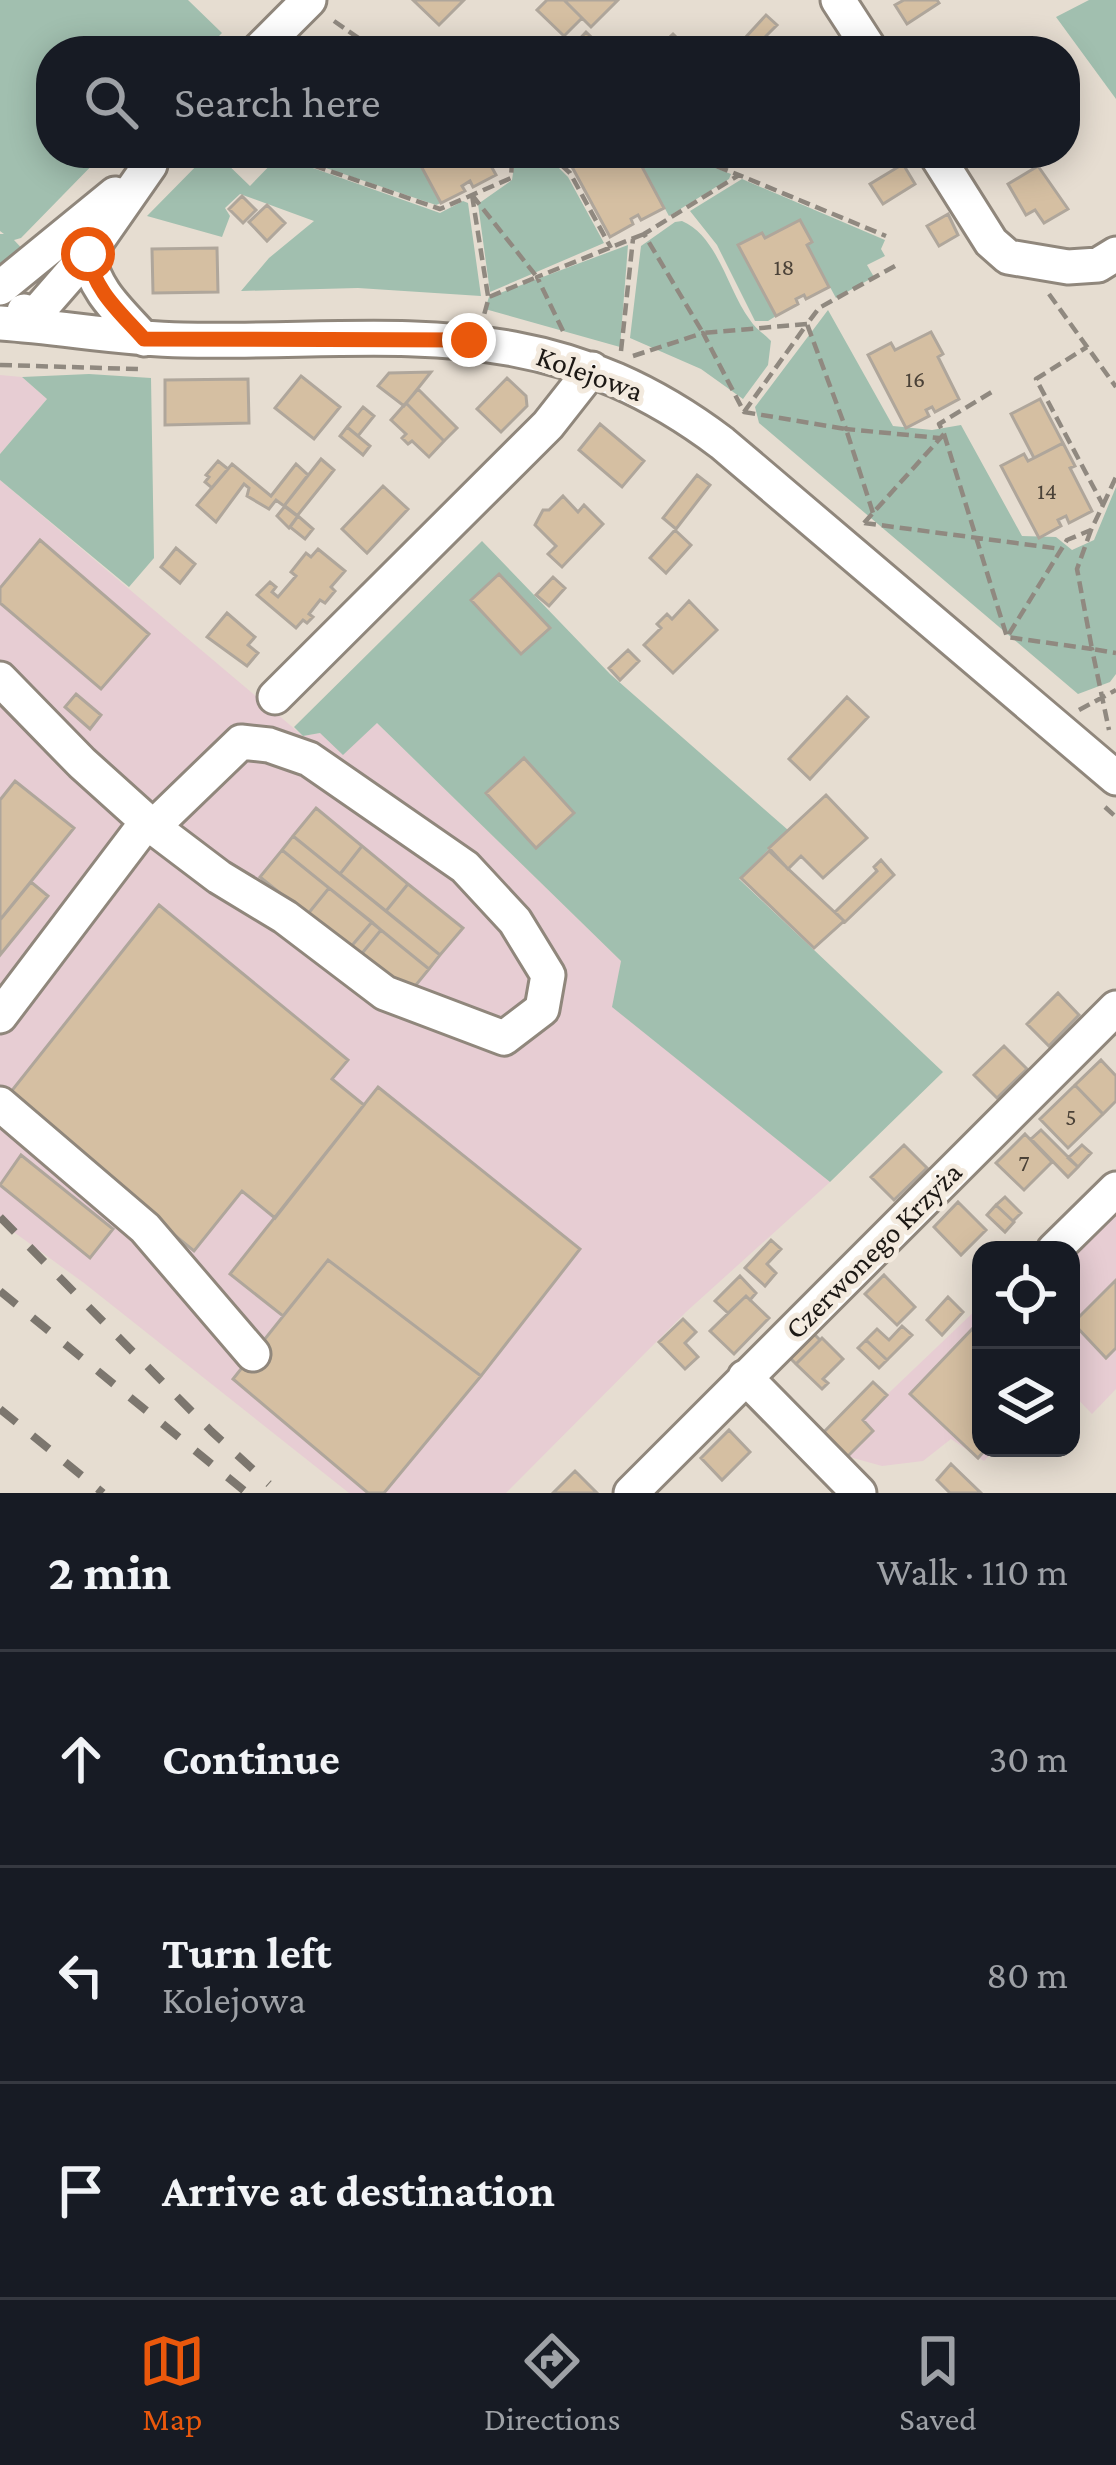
<!DOCTYPE html>
<html lang="en">
<head>
<meta charset="utf-8">
<style>
	:root { --surface:#171b24; --page:#20242c; --text:#f1f3f6; --muted:#9ea1a6; --line:#363941; --accent:#ea580c }
	body { margin:0; font-family:"Crimson Pro",serif; background:var(--page); color:var(--text) }
	.controls { position:absolute; right:36px; bottom:36px; display:grid; overflow:hidden; border-radius:24px; box-shadow:0 6px 30px #0003 }
	.controls button { width:108px; height:108px; display:grid; place-items:center; padding:0; border:0; border-bottom:3px solid var(--line); background:var(--surface); color:var(--text); font:60px sans-serif }
	.stop { position:absolute; width:36px; height:36px; margin:-27px; border:9px solid #ea580c; border-radius:50%; background:#fff }
	.stop.end { background:#ea580c; border-color:#fff; box-shadow:0 3px 12px #0008 }
	.list { margin:0; padding:0; list-style:none }
	h2 { display:flex; justify-content:space-between; align-items:center; height:156px; margin:0; padding:0 48px; font-size:51px }
	h2 small { font-size:39px; font-weight:400; color:var(--muted) }
	.list li { display:grid; grid-template-columns:78px 1fr auto; gap:36px; align-items:center; box-sizing:border-box; height:216px; padding:0 48px; border-top:3px solid var(--line) }
	.list b { display:block; font-size:45px; white-space:nowrap }
	.list p { margin:0; font-size:39px; white-space:nowrap; color:var(--muted) }
	.list em { font-size:39px; font-style:normal; color:var(--muted) }
	.icon { flex:none; width:66px; height:66px; fill:none; stroke:currentColor; stroke-width:2; stroke-linecap:round; stroke-linejoin:round }
	.map { position:relative; flex:none; width:1116px; height:1493px; overflow:hidden }
	.search { position:absolute; background:var(--surface); box-shadow:0 6px 30px #0003; left:36px; right:36px; top:36px; height:132px; display:flex; align-items:center; gap:30px; box-sizing:border-box; padding:0 42px; border-radius:48px; color:var(--muted); font-size:45px }
	.sheet { height:804px; background:var(--surface) }
	nav { display:flex; justify-content:space-around; align-items:center; box-sizing:border-box; height:168px; border-top:3px solid var(--line); background:var(--surface); font-size:33px; color:var(--muted) }
	nav a { display:grid; justify-items:center; gap:6px }
	nav .on { color:var(--accent) }
	.map>svg:first-child { display:block }
</style>
</head>
<body>
<div class="map">
<svg width="1116" height="1493" viewBox="0 0 1116 1493">
	<rect width="100%" height="100%" fill="#e6ddd1"/>
	<path fill="#e7cdd3" d="M0 375 22 377 47 399 0 454Z
		M0 480 303 736 377 723 621 961 613 1007 830 1182 686 1312 506 1493H349L84 1283 0 1222Z
		M1116 1176V1389L1092 1414 1071 1392V1250Z
		M981 1305V1448H996L984 1461 951 1439 923 1461 882 1466 828 1451Z"/>
	<path fill="#a1bfaf" d="M0 0H188L222 33 204 51H51V153H104L21 238 14 240 28 255 0 280V234H4L0 231Z
		M1089 0H1116V99L1056 17Z
		M209 153H226L222 159 250 186 279 156 440 213 463 201 468 203 481 296 358 288 241 291 269 258 314 221 240 194 225 208 230 216 222 237 147 216Z
		M281 153H414L441 203 436 205Z
		M525 153H544L568 177 604 243 490 292 478 204 512 180 515 160Z
		M640 153H677L731 174 729 179 669 216 641 165 645 162Z
		M742 179 885 240 881 249 885 256 867 265 874 277 836 298 807 245 800 221 776 316 768 321H755L717 245 690 211Z
		M682 221C718 236 728 291 750 320 755 328 764 334 771 341L768 365 743 399 701 369 630 338 641 246 675 222Z
		M628 245 620 347 485 309 489 297Z
		M828 310 893 426 932 430 961 425 1022 536 1056 537 1072 550 1094 540 1116 487V674L1110 682 1078 694 759 423 755 407Z
		M89 374 151 378 154 558 129 587 0 480V454L47 399 22 377Z
		M482 541 610 674 788 830 739 879 943 1072 830 1182 612 1007 621 961 377 723 343 755 320 733 303 736 294 727Z"/>
	<path fill="#d5bfa2" stroke="#afa69b" stroke-width="3" d="M413 0H464L439 25Z
		M547 0H564L582 18 564 36 537 10Z
		M564 0H618L591 27Z
		M904 0H937L939 3 907 24 895 5Z
		M766 15 777 25 751 51H733Z
		M586 32 606 51H568Z
		M673 34 684 45 678 51H655Z
		M414 153H484L496 175 473 187 470 181 462 186 465 191 441 203Z
		M592 153 597 159 609 153H640L645 163 641 165 664 208 641 220 638 215 631 219 633 224 610 237 571 165Z
		M903 164 915 184 883 204 870 184Z
		M1038 166 1068 209 1044 223 1035 210 1026 215 1008 184Z
		M242 196 256 210 243 223 229 209Z
		M267 205 285 223 267 241 249 222Z
		M948 214 958 235 939 246 927 226Z
		M800 220 812 242 807 245 829 287 806 299 804 295 796 299 798 304 776 316 738 245 762 233 765 238Z
		M217 248 218 292 153 293 152 249Z
		M931 332 943 354 938 357 959 399 935 412 932 407 926 410 929 416 906 428 868 355 891 343 895 350Z
		M431 372 404 406 378 386 389 373Z
		M301 376 340 407 314 439 275 408Z
		M507 378 526 396 527 406 501 432 477 409Z
		M248 379 249 423 165 425V380Z
		M418 389 457 428 444 441 406 403Z
		M1040 399 1063 443 1034 458 1011 414Z
		M406 403 444 441 429 457 412 441 408 444 402 438 406 434 391 420Z
		M363 407 374 416 358 436 347 427Z
		M600 424 644 461 622 487 579 450Z
		M347 427 370 446 363 455 340 436Z
		M1063 443 1075 466 1070 468 1092 511 1069 523 1066 516 1058 520 1061 526 1039 538 1001 466 1024 454 1028 461Z
		M321 459 334 470 297 516 284 506Z
		M218 461 228 469 212 488 205 482 209 477 206 475Z
		M232 464 271 496 296 464 308 475 284 506 276 500 269 509 247 496 249 488 244 484 216 522 197 505Z
		M697 475 710 485 676 529 663 518Z
		M383 486 408 509 367 553 342 529Z
		M563 496 578 512 584 505 603 524 562 567 548 554 556 546 535 525 543 510H549Z
		M285 506 298 516 289 528 277 516Z
		M298 516 313 529 305 539 290 527Z
		M675 530 691 545 666 573 650 558Z
		M40 540 149 634 101 689 0 603V588Z
		M176 548 195 564 180 583 161 567Z
		M318 549 345 571 331 587 335 591 325 603 320 600 309 614 313 617 307 623 303 620 296 628 257 595 270 582 276 587 272 592 278 597 296 576 291 572 306 553 311 557Z
		M499 574 550 628 521 654 471 600Z
		M553 577 565 588 549 606 536 595Z
		M689 601 717 630 673 673 644 645 661 628 657 624 667 614 672 619Z
		M227 613 255 637 248 645 258 653 247 666 207 637Z
		M628 650 639 661 620 680 609 668Z
		M76 694 101 715 90 729 65 707Z
		M847 697 868 717 810 779 789 759Z
		M524 758 574 813 536 848 486 793Z
		M15 781 74 828 0 920V800Z
		M826 795 867 838 823 878 801 856 788 869 769 848Z
		M316 808 362 846 340 874 293 836Z
		M293 836 440 955 429 969 282 850Z
		M362 846 408 884 386 911 340 874Z
		M282 850 329 888 307 915 260 877Z
		M769 851 844 921 814 948 741 878Z
		M881 860 894 875 845 922 835 912 877 871 874 867Z
		M31 882 48 896 0 955V920Z
		M408 884 463 928 440 955 386 911Z
		M329 888 372 922 349 949 307 915Z
		M159 905 348 1060 332 1079 364 1105 275 1218 242 1191 194 1251 6 1098Z
		M372 922 381 930 359 957 349 949Z
		M381 930 429 969 407 996 359 957Z
		M1058 993 1079 1015 1049 1046 1027 1024Z
		M1004 1046 1027 1069 997 1098 974 1075Z
		M1101 1060 1116 1076V1101L1103 1114 1075 1085Z
		M1075 1085 1103 1114 1068 1148 1040 1119Z
		M378 1087 580 1249 481 1376 328 1260 283 1316 230 1274Z
		M1041 1130 1078 1167 1068 1177 1031 1139Z
		M1025 1134 1052 1162 1024 1190 996 1163Z
		M904 1145 927 1168 894 1200 871 1177Z
		M1082 1145 1091 1153 1078 1167 1068 1158Z
		M21 1155 113 1229 90 1258 0 1185Z
		M1005 1197 1021 1213 1013 1221 996 1205Z
		M958 1202 986 1230 961 1255 934 1227Z
		M996 1205 1014 1222 1005 1232 987 1215Z
		M771 1240 781 1249 767 1264 776 1273 765 1286 745 1268Z
		M328 1260 481 1376 384 1493H368L233 1379Z
		M884 1275 915 1307 897 1325 865 1294Z
		M740 1276 756 1293 750 1300 746 1296 728 1313 715 1301Z
		M1116 1280V1348L1106 1358 1073 1323Z
		M746 1296 769 1318 734 1354 710 1331Z
		M948 1297 963 1312 942 1335 927 1320Z
		M683 1319 696 1332 685 1343 698 1357 685 1369 659 1342Z
		M976 1325 981 1330 980 1445 985 1450 978 1458 910 1394Z
		M902 1326 912 1335 887 1360 866 1340 877 1329 889 1340Z
		M814 1334 820 1340 796 1364 790 1358Z
		M822 1338 843 1359 823 1379 828 1383 822 1389 796 1364Z
		M866 1340 887 1360 879 1368 858 1348Z
		M873 1382 887 1395 863 1420 873 1431 844 1460 820 1436Z
		M729 1430 750 1452 722 1480 701 1458Z
		M951 1464 981 1493H950L937 1480Z
		M575 1471 597 1493H553Z"/>
	<g fill="none" stroke-linecap="round" stroke-linejoin="round">
		<defs>
			<path id="minor" d="M838 0 871 51
				M258 51 309 0
				M935 153 991 242 1008 257 1068 267 1098 265 1116 254
				M0 288 115 194
				M24 311 27 324 88 254
				M0 323C61 327 122 339 183 340 391 344 542 307 722 443L1116 778
				M144 339C120 312 94 291 88 254L150 165
				M0 679 82 763 153 827 140 831 0 1016
				M275 697 548 425 592 369
				M241 742 269 745 309 759 465 867 515 921 548 975 542 1009 504 1038 385 993 285 917 219 877 153 827Z
				M0 1104 145 1228 253 1354
				M1054 1250 1116 1189
				M745 1377 859 1493
				M631 1493 1116 1008"/>
		</defs>
		<use href="#minor" stroke="#90877c" stroke-width="39"/>
		<path stroke="#908980" stroke-width="4.5" stroke-dasharray="12 6" stroke-linecap="butt" d="M334 21 377 51
			M548 153 570 173 611 248
			M683 153 739 175
			M280 154 440 209 511 178 512 162
			M472 195 537 277 489 297 484 315
			M472 195 488 296
			M895 266 819 308 807 324 846 429 939 438
			M1049 294 1116 387
			M807 324 703 333 644 234 739 175 886 236
			M563 331 537 277 644 234
			M621 351 633 239
			M633 356 703 333 744 412 846 429 873 513
			M0 365 138 369
			M744 412 807 324
			M944 434 1007 637 1092 649 1109 730
			M1103 505 1116 477
			M864 523 1061 549
			M864 523 944 434 939 424 995 390
			M1091 530 1077 569 1092 649 1116 653
			M1009 634 1067 540 1091 530 1103 505 1036 379 1087 347
			M1079 710 1116 690
			M1105 807 1116 817"/>
		<use href="#minor" stroke="#fff" stroke-width="33"/>
		<path stroke="#7c766e" stroke-width="8" stroke-dasharray="21 21" stroke-linecap="butt" d="M0 1217 211 1431 269 1484
			M0 1291 247 1493
			M0 1409 103 1493"/>
	</g>
	<g fill="none" stroke-linecap="round" stroke-linejoin="round">
		<path stroke="#ea580c" stroke-width="15" d="M88 254C94 291 120 312 144 339L469 340"/>
	</g>
	<g text-anchor="middle" dominant-baseline="central" stroke-width="10" stroke-linejoin="round" paint-order="stroke">
		<g font-size="24" fill="#4b4238">
			<text x="784" y="266">18</text>
			<text x="915" y="378">16</text>
			<text x="1047" y="490">14</text>
			<text x="1071" y="1116">5</text>
			<text x="1024" y="1162">7</text>
		</g>
		<g font-size="30" fill="#1d1915" stroke="#f3eade">
			<text transform="translate(590 373) rotate(20)">Kolejowa</text>
			<text transform="translate(873 1250) rotate(-45)">Czerwonego Krzyża</text>
		</g>
	</g>
</svg>
<div class="controls">
<button><svg class="icon" aria-label="locate" viewBox="0 0 24 24"><circle cx="12" cy="12" r="6"/><path d="M12 2v4M12 18v4M2 12h4M18 12h4"/></svg></button>
<button><svg class="icon" aria-label="layers" viewBox="0 0 24 24"><path d="M12 4l9 5-9 5-9-5zM3 14l9 5 9-5"/></svg></button>
</div>
<div class="stop" style="left:88px;top:254px"></div>
<div class="stop end" style="left:469px;top:340px"></div>
<div class="search"><svg class="icon" aria-label="search" viewBox="0 0 24 24"><circle cx="10" cy="10" r="6"/><path d="M15 15l6 6"/></svg>Search here</div>
</div>
<section class="sheet">
<h2>2 min<small>Walk · 110 m</small></h2>
<ul class="list">
<li><svg class="icon" aria-label="ahead" viewBox="0 0 24 24"><path d="M12 20V5M6 11l6-6 6 6"/></svg><div><b>Continue</b></div><em>30 m</em></li>
<li><svg class="icon" aria-label="left" viewBox="0 0 24 24"><path d="M17 20v-9H6M10 6l-5 5 5 5"/></svg><div><b>Turn left</b><p>Kolejowa</p></div><em>80 m</em></li>
<li><svg class="icon" aria-label="arrive" viewBox="0 0 24 24"><path d="M6 21V4h12l-3 4 3 4H6"/></svg><div><b>Arrive at destination</b></div></li>
</ul>
</section>
<nav>
<a class="on"><svg class="icon" aria-label="map" viewBox="0 0 24 24"><path d="M3 6l6-2 6 2 6-2v14l-6 2-6-2-6 2zM9 4v14M15 6v14"/></svg>Map</a>
<a><svg class="icon" aria-label="directions" viewBox="0 0 24 24"><path d="M12 3l9 9-9 9-9-9zM9 14v-3h6M13 9l2 2-2 2"/></svg>Directions</a>
<a><svg class="icon" aria-label="saved" viewBox="0 0 24 24"><path d="M7 4h10v16l-5-4-5 4z"/></svg>Saved</a>
</nav>
</body>
</html>
